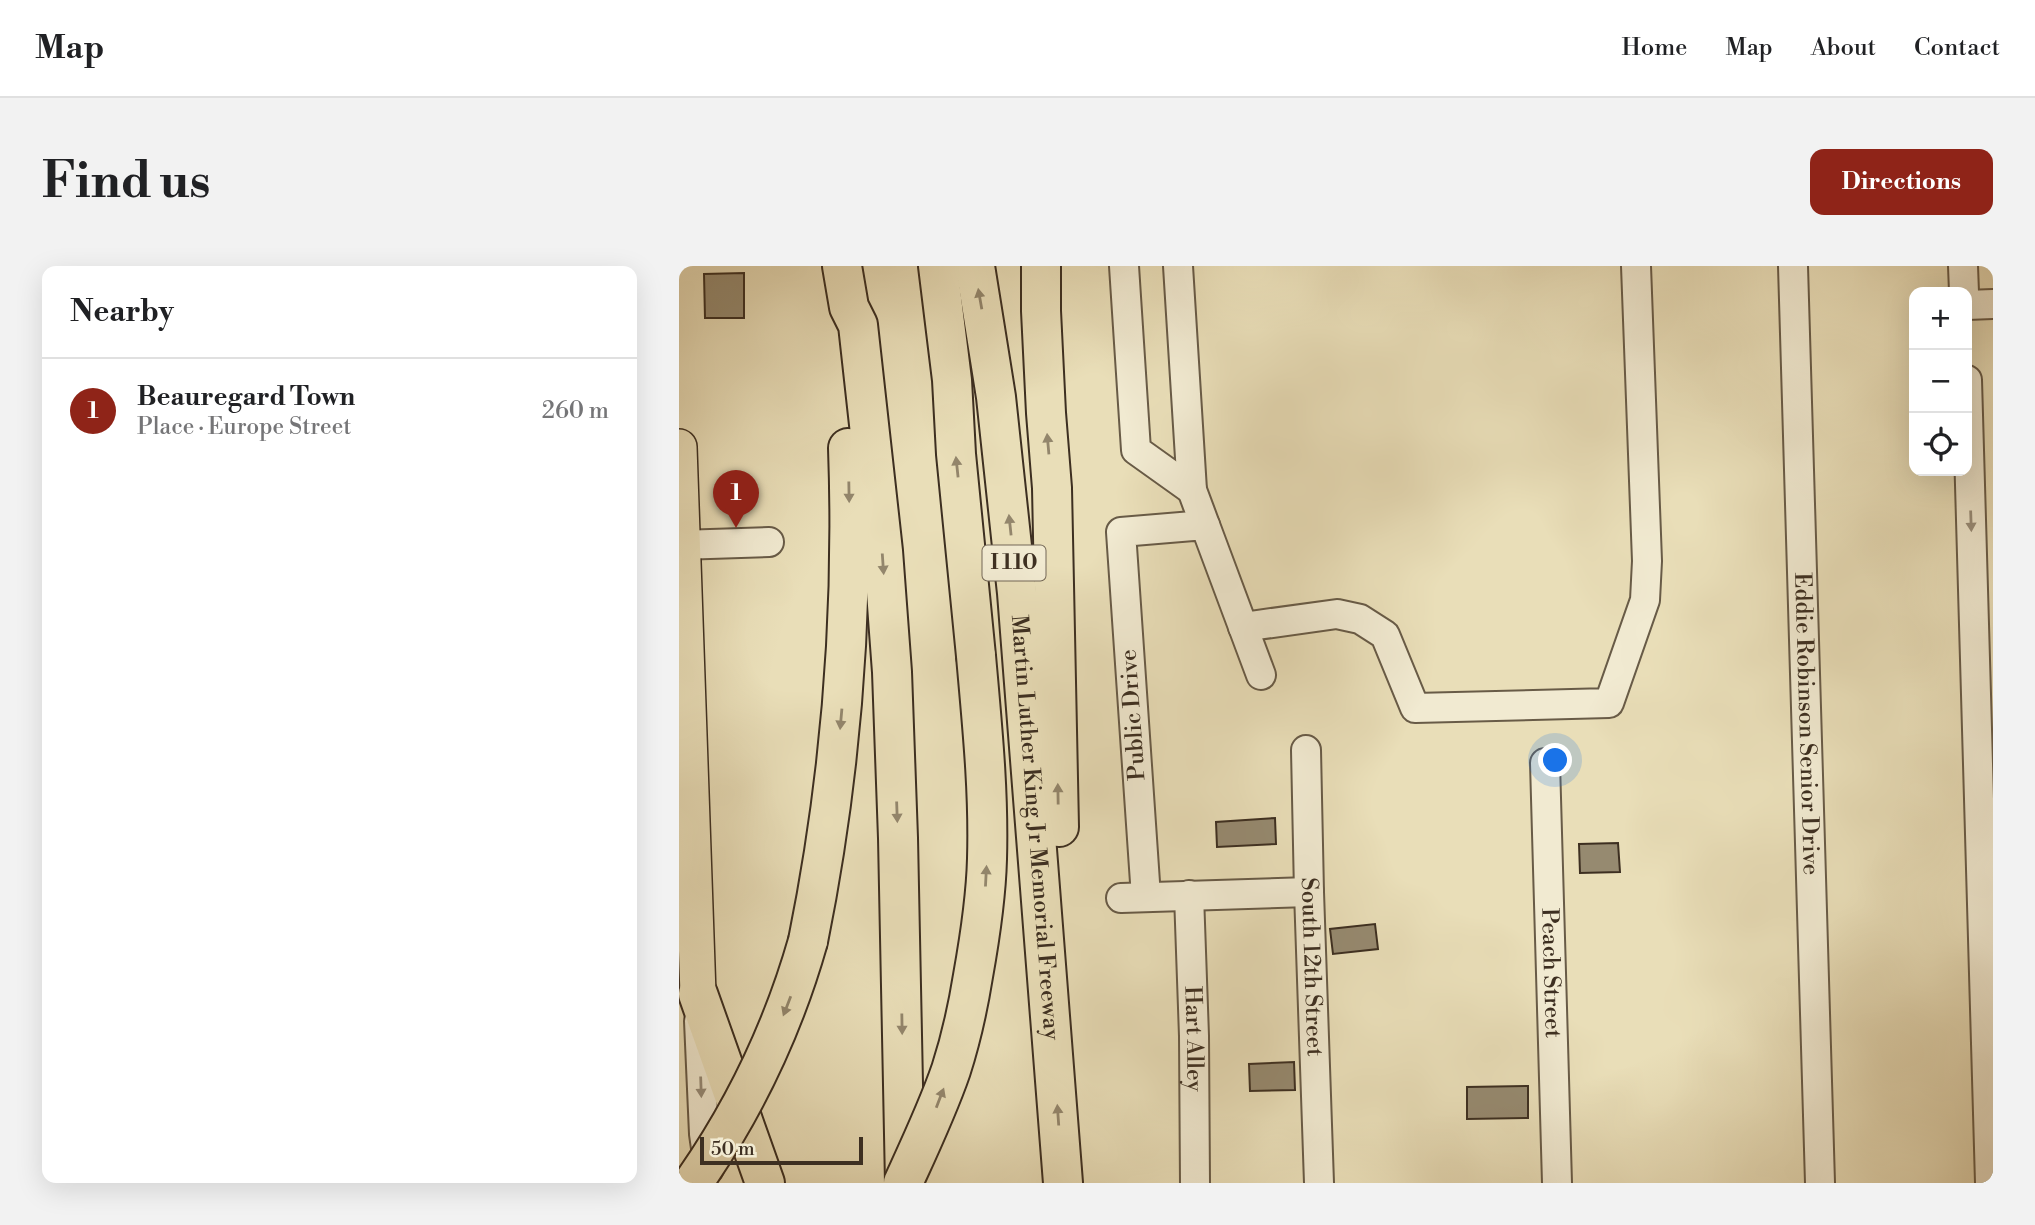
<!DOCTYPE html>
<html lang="en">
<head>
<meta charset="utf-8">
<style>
	:root { --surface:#fff; --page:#f2f2f2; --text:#202124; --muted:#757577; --line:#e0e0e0; --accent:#8f2418 }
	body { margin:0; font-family:"Libre Bodoni",serif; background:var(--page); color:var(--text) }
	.controls { position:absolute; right:21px; top:21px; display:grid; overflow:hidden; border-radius:14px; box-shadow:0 7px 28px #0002 }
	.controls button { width:63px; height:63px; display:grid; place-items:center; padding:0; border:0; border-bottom:2px solid var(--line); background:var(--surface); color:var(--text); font:35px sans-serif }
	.scale { position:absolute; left:21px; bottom:18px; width:163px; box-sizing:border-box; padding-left:7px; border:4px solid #3d2f21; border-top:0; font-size:19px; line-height:24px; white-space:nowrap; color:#3d2f21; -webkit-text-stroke:5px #f1ead1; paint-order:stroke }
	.you { position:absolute; left:877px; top:495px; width:24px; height:24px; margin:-18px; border:5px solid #fff; border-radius:50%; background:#1a73e8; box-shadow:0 0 0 10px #1a73e833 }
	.badge { display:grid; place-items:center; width:46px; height:46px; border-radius:50%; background:var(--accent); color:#fff; font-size:23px; font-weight:700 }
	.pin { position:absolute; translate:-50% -58px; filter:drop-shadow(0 2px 4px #0008) }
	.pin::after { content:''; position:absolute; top:37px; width:24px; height:21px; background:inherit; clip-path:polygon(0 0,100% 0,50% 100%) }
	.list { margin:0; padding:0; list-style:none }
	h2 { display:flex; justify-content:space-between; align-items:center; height:91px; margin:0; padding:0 28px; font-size:30px }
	h2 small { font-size:23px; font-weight:400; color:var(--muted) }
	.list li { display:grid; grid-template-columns:46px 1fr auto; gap:21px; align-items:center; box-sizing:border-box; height:105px; padding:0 28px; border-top:2px solid var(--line) }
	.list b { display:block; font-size:26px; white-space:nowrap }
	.list p { margin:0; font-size:23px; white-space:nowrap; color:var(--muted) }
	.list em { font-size:23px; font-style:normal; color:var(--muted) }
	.icon { flex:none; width:38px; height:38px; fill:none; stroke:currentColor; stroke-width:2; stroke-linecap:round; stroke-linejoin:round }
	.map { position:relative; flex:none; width:1314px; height:917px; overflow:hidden; border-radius:14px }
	header { display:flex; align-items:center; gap:42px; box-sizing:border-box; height:98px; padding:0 35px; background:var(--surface); border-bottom:2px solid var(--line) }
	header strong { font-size:33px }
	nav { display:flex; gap:38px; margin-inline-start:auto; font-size:24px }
	.intro { display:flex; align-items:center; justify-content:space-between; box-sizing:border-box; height:168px; padding:0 42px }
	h1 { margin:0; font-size:49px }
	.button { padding:18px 32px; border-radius:14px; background:var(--accent); color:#fff; font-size:24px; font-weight:700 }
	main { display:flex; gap:42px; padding:0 42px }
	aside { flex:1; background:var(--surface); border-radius:14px; box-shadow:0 7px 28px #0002 }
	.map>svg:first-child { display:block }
</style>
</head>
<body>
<header>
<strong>Map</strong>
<nav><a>Home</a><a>Map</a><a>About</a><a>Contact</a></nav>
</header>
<div class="intro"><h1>Find us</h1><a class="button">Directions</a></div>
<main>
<aside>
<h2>Nearby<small></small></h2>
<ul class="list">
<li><span class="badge">1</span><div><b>Beauregard Town</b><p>Place · Europe Street</p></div><em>260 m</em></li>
</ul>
</aside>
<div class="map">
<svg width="1314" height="917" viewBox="0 0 1314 917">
	<rect width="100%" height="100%" fill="#e9deb8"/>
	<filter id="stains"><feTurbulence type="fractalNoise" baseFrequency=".00286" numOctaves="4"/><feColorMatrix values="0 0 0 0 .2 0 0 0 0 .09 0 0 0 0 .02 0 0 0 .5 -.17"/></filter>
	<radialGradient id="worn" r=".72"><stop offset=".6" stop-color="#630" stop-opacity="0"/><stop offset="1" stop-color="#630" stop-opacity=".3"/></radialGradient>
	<path fill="#968a70" stroke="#3d2f21" stroke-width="2" d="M65 7V52H26L25 8Z
		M596 552 597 578 538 581 537 556Z
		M939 577 941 606 901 607 900 578Z
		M696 658 699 683 654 688 651 663Z
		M615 796 616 824 571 825 570 798Z
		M849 820V852L788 853V821Z"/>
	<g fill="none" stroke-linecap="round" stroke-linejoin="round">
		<defs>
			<g id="minor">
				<path d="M445 0 457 184 513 224"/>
				<path d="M499 0 513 224 526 259"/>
				<path id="s1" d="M1114 0 1141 917"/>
				<path d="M1284 0 1285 26"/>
				<path d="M1288 39 1314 38"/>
				<path d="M1288 114 1311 917"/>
				<path d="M0 279 90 276"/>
				<path d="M564 361 658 348 681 353 706 369 736 442 930 437 966 334 968 295 957 0"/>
				<path id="s2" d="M627 484 630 626 640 917"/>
				<path id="s3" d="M866 497 878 917"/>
				<path id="s4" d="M510 629 515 770 516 917"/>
				<path d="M467 631 442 266 526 259 582 409"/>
				<path d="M442 632 630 626"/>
				<path d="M20 755 25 868 30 903"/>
			</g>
			<path id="major" d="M0 181 19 728"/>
			<g id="highway">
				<path d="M163 0 170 41 179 59 204 285 213 406 219 572 226 917"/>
				<path d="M259 0 273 114 277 188 297 390"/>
				<path id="s5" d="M296 0 317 131 338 327 384 917"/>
				<path d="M362 0V45L367 147 373 222 380 561"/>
				<path d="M129 675C162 512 175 348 169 182"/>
				<path d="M19 728 86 917"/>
			</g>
		</defs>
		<use href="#minor" stroke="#685b47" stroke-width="32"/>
		<use href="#major" stroke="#3d2f21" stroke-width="38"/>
		<use href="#highway" stroke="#3d2f21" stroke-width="42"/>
		<use href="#minor" stroke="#f1ead1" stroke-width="28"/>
		<use href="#major" stroke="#e9deb8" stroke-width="35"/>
		<use href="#highway" stroke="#e9deb8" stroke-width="38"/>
		<defs>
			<path id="highway-bridge" d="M14 917C67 841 104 763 129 675
				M224 917C241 880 259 842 272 804 282 773 289 741 294 710 301 671 307 632 308 593 310 525 303 458 297 390"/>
		</defs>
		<use href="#highway-bridge" stroke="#3d2f21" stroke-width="42" stroke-linecap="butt"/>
		<use href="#highway-bridge" stroke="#e9deb8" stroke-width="38"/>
	</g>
	<defs><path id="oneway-solid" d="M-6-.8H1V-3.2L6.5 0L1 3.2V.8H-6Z" transform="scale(1.75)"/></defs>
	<g fill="#93866c">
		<use href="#oneway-solid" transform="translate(301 33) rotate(-100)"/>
		<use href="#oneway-solid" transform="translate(369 178) rotate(-95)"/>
		<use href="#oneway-solid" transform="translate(278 201) rotate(-96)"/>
		<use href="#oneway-solid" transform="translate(170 226) rotate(89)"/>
		<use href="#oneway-solid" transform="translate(331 259) rotate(-96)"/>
		<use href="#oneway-solid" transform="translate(204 298) rotate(86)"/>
		<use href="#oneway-solid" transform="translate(162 453) rotate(95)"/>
		<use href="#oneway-solid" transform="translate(379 528) rotate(-91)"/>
		<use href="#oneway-solid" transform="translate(218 546) rotate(88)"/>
		<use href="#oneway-solid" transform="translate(307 610) rotate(-87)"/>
		<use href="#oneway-solid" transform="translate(108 740) rotate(111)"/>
		<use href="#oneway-solid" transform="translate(223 758) rotate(89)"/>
		<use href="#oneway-solid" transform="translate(261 832) rotate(-69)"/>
		<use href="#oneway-solid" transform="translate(379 849) rotate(-94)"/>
	</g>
	<g fill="#978c79">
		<use href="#oneway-solid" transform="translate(1292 255) rotate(88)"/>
		<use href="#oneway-solid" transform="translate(22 821) rotate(88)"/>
	</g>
	<g text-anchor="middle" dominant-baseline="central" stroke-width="5" stroke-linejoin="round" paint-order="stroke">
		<rect fill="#f1ead1" stroke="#736756" stroke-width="2" x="303.5" y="279.5" width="63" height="35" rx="5"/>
		<g font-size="21" font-weight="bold" fill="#3d2f21">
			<text x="335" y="297">I 110</text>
		</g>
		<g font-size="23" fill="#3d2f21" stroke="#f1ead1">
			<text transform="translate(454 449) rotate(-94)">Public Drive</text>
			<text stroke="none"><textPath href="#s1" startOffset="458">Eddie Robinson Senior Drive</textPath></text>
			<text stroke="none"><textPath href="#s5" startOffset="565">Martin Luther King Jr Memorial Freeway</textPath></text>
			<text stroke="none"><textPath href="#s2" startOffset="217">South 12th Street</textPath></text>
			<text stroke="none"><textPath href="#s3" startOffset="210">Peach Street</textPath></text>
			<text stroke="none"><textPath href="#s4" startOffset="144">Hart Alley</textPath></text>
		</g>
	</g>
	<rect width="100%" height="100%" filter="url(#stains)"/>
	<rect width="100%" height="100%" fill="url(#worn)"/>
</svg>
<div class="controls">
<button>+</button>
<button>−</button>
<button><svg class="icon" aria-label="locate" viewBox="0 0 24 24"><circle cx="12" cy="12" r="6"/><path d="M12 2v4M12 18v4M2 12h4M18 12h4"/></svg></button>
</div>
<div class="scale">50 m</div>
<div class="you"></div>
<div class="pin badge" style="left:57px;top:262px">1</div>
</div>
</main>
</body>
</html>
